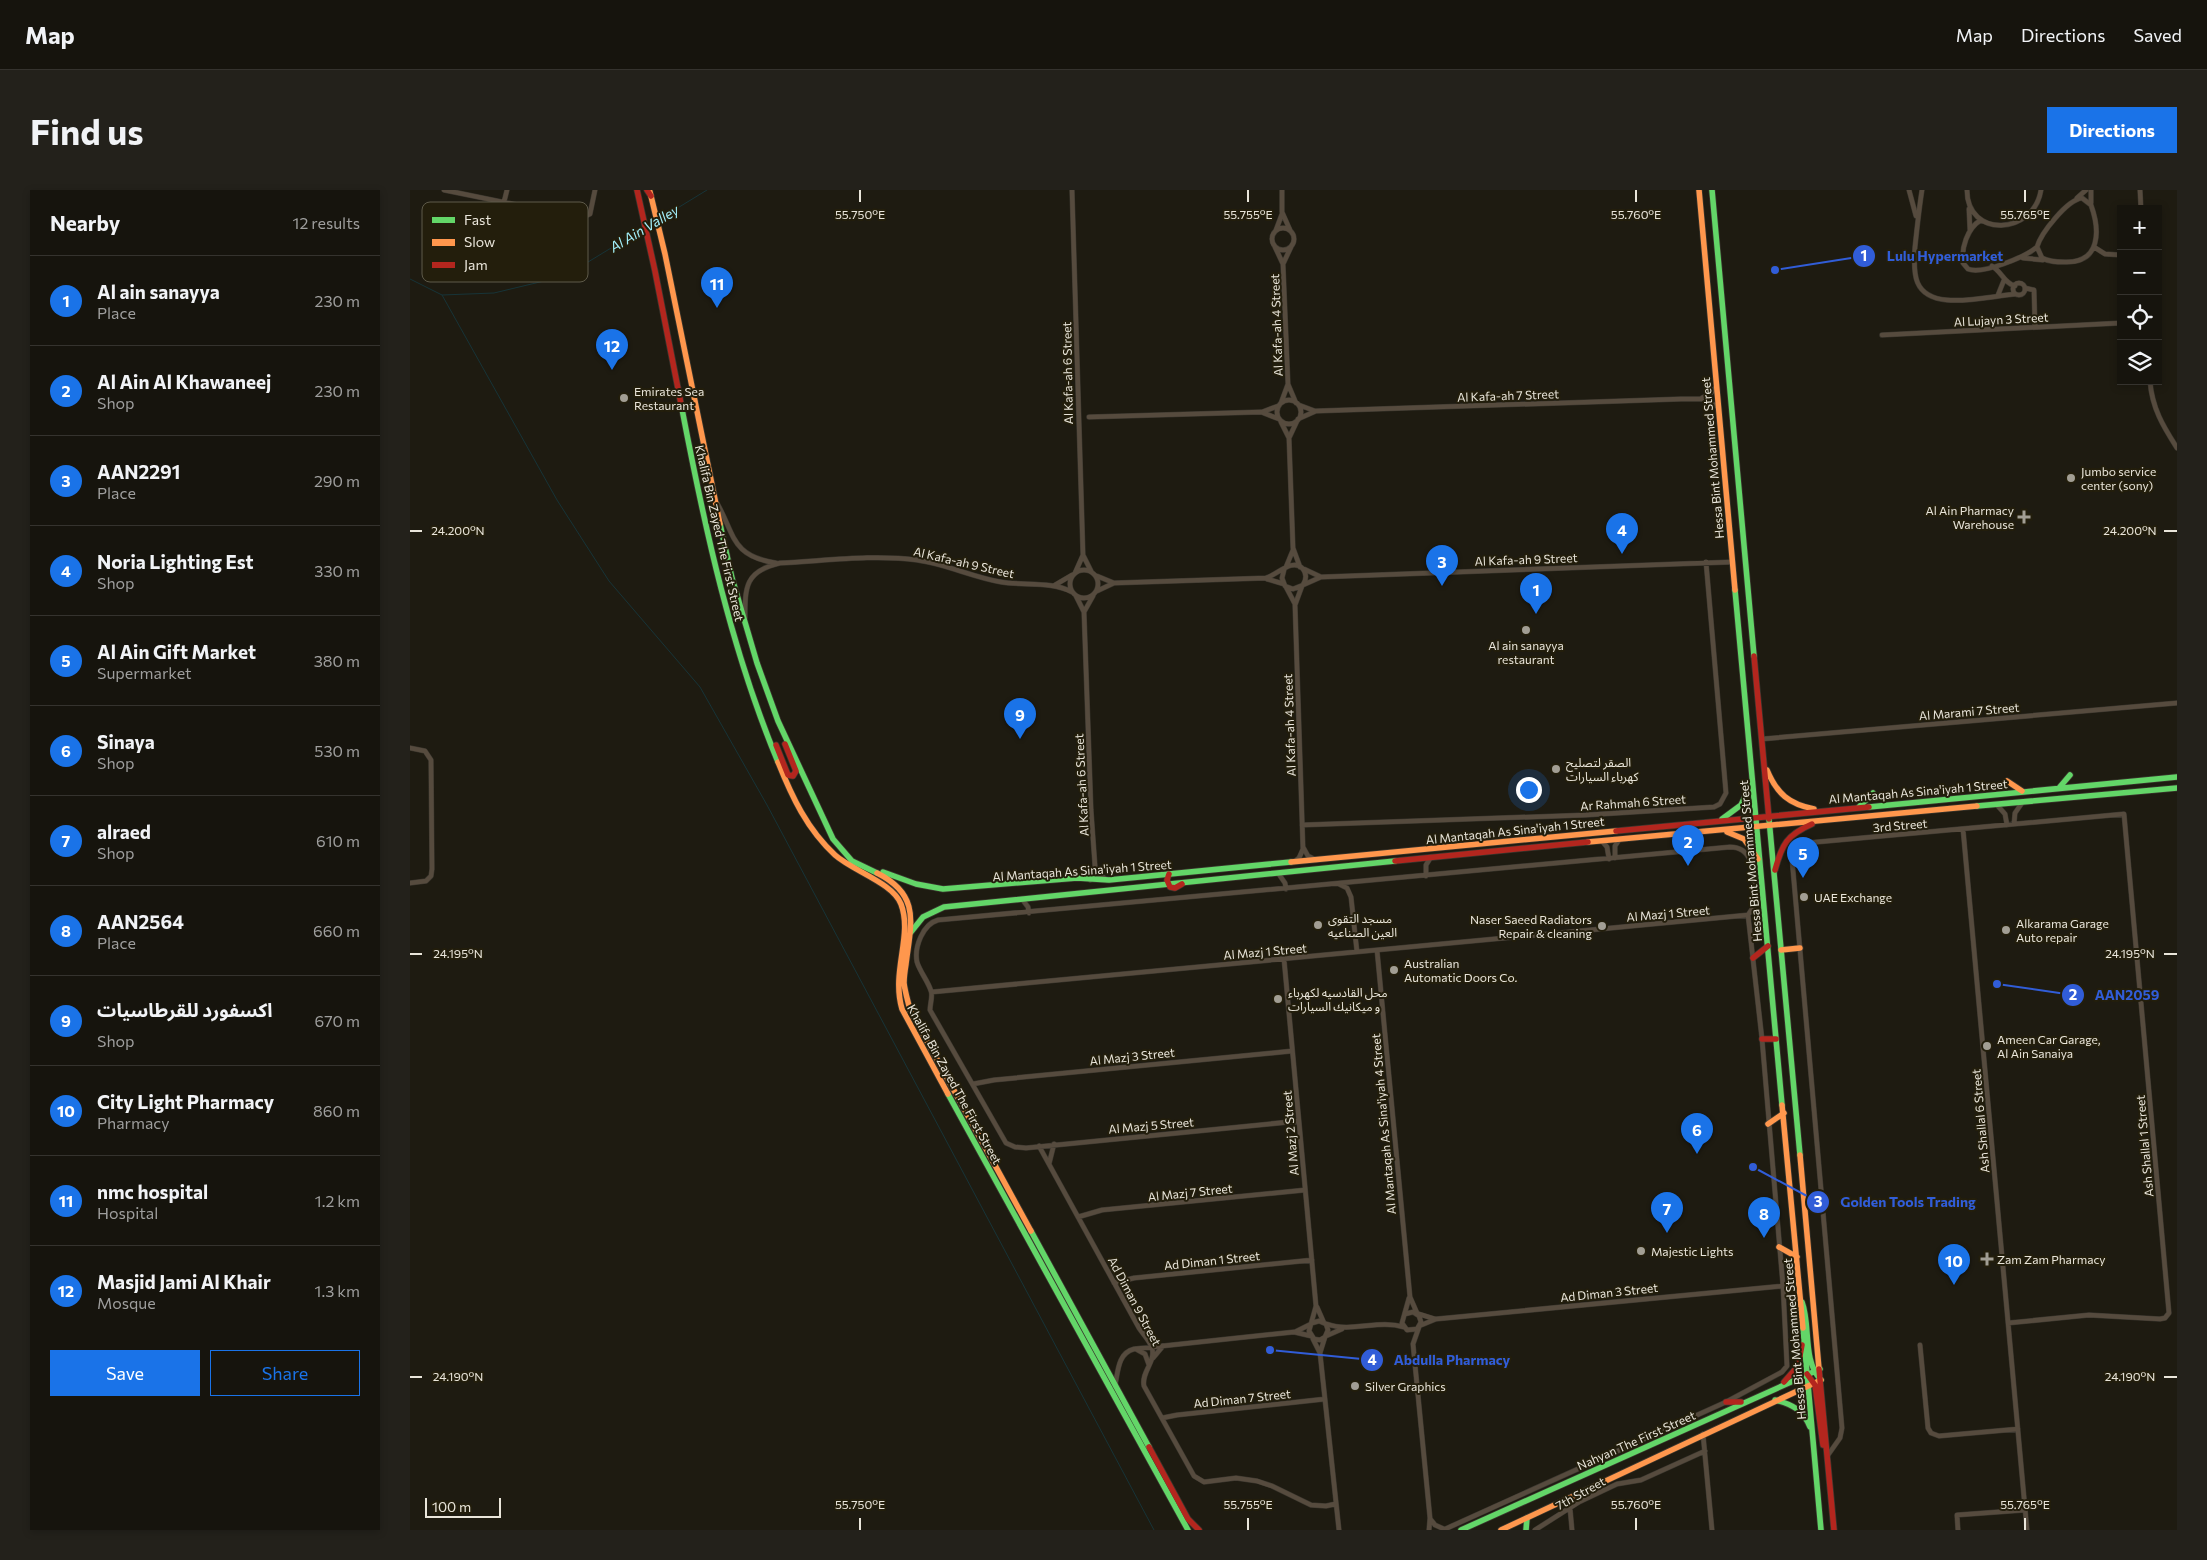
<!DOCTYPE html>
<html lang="en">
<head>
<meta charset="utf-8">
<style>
	:root { --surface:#16140d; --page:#23211b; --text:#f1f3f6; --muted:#9e9e9d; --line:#35332e; --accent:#1a73e8 }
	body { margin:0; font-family:Commissioner,"Noto Sans Arabic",sans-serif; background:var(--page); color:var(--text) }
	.controls { position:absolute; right:15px; top:15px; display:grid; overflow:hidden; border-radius:0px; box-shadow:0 2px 8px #0003 }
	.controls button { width:45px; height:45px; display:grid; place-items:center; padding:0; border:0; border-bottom:1px solid var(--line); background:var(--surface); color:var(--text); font:25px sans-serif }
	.scale { position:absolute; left:15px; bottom:12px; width:76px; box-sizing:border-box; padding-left:5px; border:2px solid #e9e5da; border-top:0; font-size:14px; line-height:18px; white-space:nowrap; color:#e9e5da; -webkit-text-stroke:4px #231e0c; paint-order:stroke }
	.you { position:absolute; left:1118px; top:599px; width:18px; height:18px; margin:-12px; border:4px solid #fff; border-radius:50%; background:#1a73e8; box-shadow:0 0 0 8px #1a73e833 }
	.badge { display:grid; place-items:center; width:32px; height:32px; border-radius:50%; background:var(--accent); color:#fff; font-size:16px; font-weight:700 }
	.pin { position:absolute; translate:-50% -41px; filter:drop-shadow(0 1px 2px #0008) }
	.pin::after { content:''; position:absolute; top:26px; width:18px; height:15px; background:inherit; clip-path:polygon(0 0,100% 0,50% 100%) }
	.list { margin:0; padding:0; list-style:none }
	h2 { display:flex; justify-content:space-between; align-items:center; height:65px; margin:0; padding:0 20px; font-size:21px }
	h2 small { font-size:16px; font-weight:400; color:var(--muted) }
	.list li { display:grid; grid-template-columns:32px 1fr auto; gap:15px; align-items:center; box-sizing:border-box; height:90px; padding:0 20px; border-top:1px solid var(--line) }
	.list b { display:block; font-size:19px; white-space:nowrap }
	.list p { margin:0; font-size:16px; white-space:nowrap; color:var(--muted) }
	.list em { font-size:16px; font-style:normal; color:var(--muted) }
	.actions { display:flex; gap:10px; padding:15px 20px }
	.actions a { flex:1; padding:11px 0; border:1px solid var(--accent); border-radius:0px; text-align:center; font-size:18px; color:var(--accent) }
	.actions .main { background:var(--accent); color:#fff }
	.icon { flex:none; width:28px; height:28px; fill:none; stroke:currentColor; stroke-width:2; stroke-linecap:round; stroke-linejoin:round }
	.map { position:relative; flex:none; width:1767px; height:1340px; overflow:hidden; border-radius:0px }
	header { display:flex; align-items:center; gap:30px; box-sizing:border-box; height:70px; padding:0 25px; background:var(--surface); border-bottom:1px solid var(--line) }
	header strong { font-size:24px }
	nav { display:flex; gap:28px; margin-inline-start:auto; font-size:18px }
	.intro { display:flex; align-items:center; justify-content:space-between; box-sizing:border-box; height:120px; padding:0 30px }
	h1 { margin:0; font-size:35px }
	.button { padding:12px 22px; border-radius:0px; background:var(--accent); color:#fff; font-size:18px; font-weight:700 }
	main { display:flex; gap:30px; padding:0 30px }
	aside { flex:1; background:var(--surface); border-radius:0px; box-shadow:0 2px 8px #0003 }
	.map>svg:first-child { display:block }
</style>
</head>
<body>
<header>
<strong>Map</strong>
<nav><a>Map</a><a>Directions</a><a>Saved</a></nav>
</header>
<div class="intro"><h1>Find us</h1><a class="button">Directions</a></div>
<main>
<aside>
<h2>Nearby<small>12 results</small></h2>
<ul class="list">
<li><span class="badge">1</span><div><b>Al ain sanayya</b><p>Place</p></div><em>230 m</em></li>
<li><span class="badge">2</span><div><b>Al Ain Al Khawaneej</b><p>Shop</p></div><em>230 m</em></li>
<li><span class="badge">3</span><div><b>AAN2291</b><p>Place</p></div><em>290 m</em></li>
<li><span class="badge">4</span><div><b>Noria Lighting Est</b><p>Shop</p></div><em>330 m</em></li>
<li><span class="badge">5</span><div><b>Al Ain Gift Market</b><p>Supermarket</p></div><em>380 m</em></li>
<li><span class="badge">6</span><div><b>Sinaya</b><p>Shop</p></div><em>530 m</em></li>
<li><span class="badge">7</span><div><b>alraed</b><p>Shop</p></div><em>610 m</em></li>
<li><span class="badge">8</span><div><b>AAN2564</b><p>Place</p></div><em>660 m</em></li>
<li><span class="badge">9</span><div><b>اكسفورد للقرطاسيات</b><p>Shop</p></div><em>670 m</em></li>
<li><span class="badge">10</span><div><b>City Light Pharmacy</b><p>Pharmacy</p></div><em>860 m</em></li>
<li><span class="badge">11</span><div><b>nmc hospital</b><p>Hospital</p></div><em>1.2 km</em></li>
<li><span class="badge">12</span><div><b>Masjid Jami Al Khair</b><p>Mosque</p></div><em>1.3 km</em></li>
</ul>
<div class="actions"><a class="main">Save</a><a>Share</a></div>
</aside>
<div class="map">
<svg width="1767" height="1340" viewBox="0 0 1767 1340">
	<rect width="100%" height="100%" fill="#1e1b11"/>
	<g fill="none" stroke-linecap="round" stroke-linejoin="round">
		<path stroke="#173438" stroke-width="1" d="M248 30 297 0
			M238 36 245 32
			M0 89 32 105 84 103 155 86 234 38
			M32 105 147 310 199 391 290 497 357 615 744 1340"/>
		<defs>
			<path id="street" d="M34 0 171 28 180 24 185 0
				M662 0 673 365 665 383
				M872 0V22L880 40
				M1499 0 1506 26
				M1512 0C1509 19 1507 38 1505 57 1503 84 1503 107 1537 110 1559 112 1584 106 1605 104
				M1557 0C1557 49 1624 45 1631 0
				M1681 0V13
				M1730 0 1731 19
				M1667 8 1676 0
				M1672 8 1681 15C1690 40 1691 73 1655 72 1647 72 1639 72 1632 68L1627 57C1631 43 1657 10 1672 8Z
				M94 12 97 0
				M1559 19 1560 40
				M1571 30C1557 38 1551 59 1553 73L1558 79C1572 85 1615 67 1627 57
				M862 49a11 11 0 1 1 22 0a11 11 0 1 1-22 0Z
				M866 40 872 24
				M865 57 873 74 878 194 886 213
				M1684 57 1695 64 1711 65
				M1613 68 1633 70
				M873 74 881 57
				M1582 76C1592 82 1594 93 1605 96
				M1603 99a6 6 0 1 1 12 0a6 6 0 1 1-12 0Z
				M1615 98 1624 100 1625 137
				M1588 105 1594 90
				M1472 145 1711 133
				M1740 191C1742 218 1753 236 1767 258
				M1292 208 1300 204 1306 197
				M867 222a12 12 0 1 1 24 0a12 12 0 1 1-24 0Z
				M871 213 878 194
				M889 215 905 221
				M852 222 868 216
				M679 227 851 222 869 229
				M888 229 906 221 1271 209H1294L1308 217
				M887 231 879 248 883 358 890 377
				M871 232 879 248
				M307 313C325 345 321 366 366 373
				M673 365 681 381
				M876 377 883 360
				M894 379 911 387
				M660 394a14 14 0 1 1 28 0a14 14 0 1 1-28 0Z
				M687 386 704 393
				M857 389 874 394
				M645 395 662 385
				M893 395 911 387 1322 372
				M876 397 885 414
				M687 401 704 393 856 388C867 385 883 367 893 379 897 384 896 390 893 395L883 399 875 396 872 388 874 380
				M666 406 674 422 681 620 685 676 680 690
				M674 422 683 406
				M335 428C335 397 335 381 370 373 414 371 463 364 507 370 536 374 562 387 591 392 615 396 641 391 662 402
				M1352 549 1767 513
				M0 558 15 561 21 570 22 679 21 686 16 691 0 693
				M1587 615 1595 624 1597 635
				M1604 634 1605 623 1612 613
				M892 635 1176 625 1304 617 1310 614 1316 603 1296 372
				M1553 639 1617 1340
				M1192 651 1197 657 1199 669
				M893 657 898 666 906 670
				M1205 668V656L1209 650
				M884 672 889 668 893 659 885 415 892 396
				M686 678 690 685 697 690
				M868 683 875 693 876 699
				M1016 686V675L1021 667
				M929 694 937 698 941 707 947 762
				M612 709 618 717 619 723
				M967 760 1000 1107 1007 1123
				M874 769 906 1116 899 1141 904 1149 910 1150 915 1147 918 1140 916 1134 909 1131 902 1133
				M522 802 1338 725
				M563 894 584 890 882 861
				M889 931 616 958 605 957 596 953 520 820C520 814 523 806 521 801 518 791 510 782 507 772 504 757 513 734 528 730L1320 657C1347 657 1343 690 1345 709L1344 716 1338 725 1352 849 1373 1096 1377 1176 1372 1182 1316 1212 1033 1340
				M629 956 729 1138C733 1144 740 1151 742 1158 746 1172 731 1182 734 1196L784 1286 794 1292 826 1288 847 1291 862 1296 901 1315 916 1316 925 1314
				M639 974 644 954
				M668 1027 692 1020 895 1000
				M704 1093 724 1088 902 1070
				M907 1117 914 1133
				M995 1124 1003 1122 1009 1126 1011 1132 1007 1139 997 1140 992 1133 999 1108
				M1009 1124 1025 1129
				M917 1134C942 1143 968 1129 994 1137
				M1009 1136 1026 1129 1373 1096
				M1009 1137 1003 1154 1020 1328 1019 1340
				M885 1142 901 1134
				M916 1146 932 1139
				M915 1147 910 1163 929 1340
				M903 1149 910 1163
				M1510 1155 1518 1238 1521 1243 1529 1246 1608 1239
				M726 1159 735 1164 739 1175
				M743 1168 753 1156
				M705 1196C708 1181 708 1163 724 1159L884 1142 901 1146
				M752 1228 767 1225 915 1209
				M1293 1244 1302 1340
				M1418 1265 1430 1248 1432 1238 1382 669C1383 660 1387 655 1396 653L1714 624 1759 1123 1755 1128 1750 1129 1679 1125 1598 1133
				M1160 1318 1162 1340
				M1021 1330 1025 1335 1034 1339
				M1125 1340 1169 1312 1207 1294 1231 1290 1295 1261
				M1548 1340 1547 1325 1615 1320"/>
			<path id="fast" d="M1302 0 1344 466
				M272 219C295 339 321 459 368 572
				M310 334 322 388 347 473 368 531 423 649 442 671 467 683
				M1325 400 1372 915
				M1649 598 1660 585
				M1567 616 1767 598
				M1449 617 1463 603
				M1459 617 1767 587
				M1312 629 1331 615 1342 592
				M1359 629 1390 965
				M473 682 506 694 533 699 667 688 699 690 881 672
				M501 742 513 727 534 717 985 671
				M538 904 778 1340
				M621 1041 739 1257
				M1392 1112C1401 1136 1392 1170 1411 1190
				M1393 1138 1411 1340
				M1365 1210C1382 1214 1393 1220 1400 1237
				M1051 1340 1410 1179
				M1116 1340 1117 1328"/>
			<path id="slow" d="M1289 0 1325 400
				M240 2 255 64 310 334
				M368 572C382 607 397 639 425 665 443 681 483 693 491 714 503 746 481 781 492 819L538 904
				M1357 580C1367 604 1379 614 1404 619
				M1597 591 1612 601
				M1317 642 1334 649 1348 669
				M1178 652 1567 616
				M881 672 1206 641
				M467 683C511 705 501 733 496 774 495 780 494 787 494 793 495 802 498 811 500 820L621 1041
				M1371 760 1390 758
				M1372 915 1393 1138
				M1358 934 1374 923
				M1390 965 1409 1179
				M1369 1057 1387 1067
				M1091 1340 1411 1190"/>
			<path id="jam" d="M227 0 245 81 272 219
				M237 0 241 6
				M1344 466 1359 629
				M366 555 378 585 383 586 386 581 375 554
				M1206 641 1459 617
				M985 671 1178 652
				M1365 680C1372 654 1377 645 1402 634
				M759 684 757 690 760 697 765 698 772 694
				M1343 768 1358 756
				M1352 849H1366
				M1409 1179 1424 1340
				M1397 1184 1405 1195 1413 1255
				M1374 1192 1388 1176 1392 1155
				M1316 1212H1331
				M739 1257 778 1329 789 1340"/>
		</defs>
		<use href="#street" stroke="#3a362e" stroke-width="5.5"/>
		<use href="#fast" stroke="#3a362e" stroke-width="7"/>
		<use href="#slow" stroke="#3a362e" stroke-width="7"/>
		<use href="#jam" stroke="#3a362e" stroke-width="7"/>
		<use href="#street" stroke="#564b3e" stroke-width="4.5"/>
		<use href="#fast" stroke="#63d668" stroke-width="5.5"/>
		<use href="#slow" stroke="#ff974d" stroke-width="5.5"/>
		<use href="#jam" stroke="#b3261e" stroke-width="5.5"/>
	</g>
	<path fill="none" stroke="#e9e5da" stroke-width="2" d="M450 0V12M838 0V12M1226 0V12M1615 0V12M0 341H12M1754 341H1767M0 764H12M1754 764H1767M0 1187H12M1754 1187H1767M450 1328V1340M838 1328V1340M1226 1328V1340M1615 1328V1340"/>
	<g fill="#a29e94" stroke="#231e0c" stroke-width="2">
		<circle cx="214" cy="208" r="5"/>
		<circle cx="1661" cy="288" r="5"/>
		<path d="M1611.5 319.5h5v5h5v5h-5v5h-5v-5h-5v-5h5z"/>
		<circle cx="1116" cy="440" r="5"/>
		<circle cx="1146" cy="579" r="5"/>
		<circle cx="1394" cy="707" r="5"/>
		<circle cx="908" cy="735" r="5"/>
		<circle cx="1192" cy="736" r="5"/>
		<circle cx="1596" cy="740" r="5"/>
		<circle cx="984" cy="780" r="5"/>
		<circle cx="868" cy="809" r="5"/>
		<circle cx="1577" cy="856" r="5"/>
		<circle cx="1231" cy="1061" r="5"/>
		<path d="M1574.5 1061.5h5v5h5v5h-5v5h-5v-5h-5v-5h5z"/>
		<circle cx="945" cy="1196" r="5"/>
	</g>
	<g text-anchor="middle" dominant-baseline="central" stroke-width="4" stroke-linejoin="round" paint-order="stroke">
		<g font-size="12" fill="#e9e5da" stroke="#231e0c">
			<text transform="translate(1591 129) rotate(-3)">Al Lujayn 3 Street</text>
			<text transform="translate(866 135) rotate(-92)">Al Kafa-ah 4 Street</text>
			<text transform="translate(657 183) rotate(-91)">Al Kafa-ah 6 Street</text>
			<text transform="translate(1098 205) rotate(-2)">Al Kafa-ah 7 Street</text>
			<text transform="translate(1302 268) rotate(-95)">Hessa Bint Mohammed Street</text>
			<text transform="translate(310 343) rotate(77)">Khalifa Bin Zayed The First Street</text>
			<text transform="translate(1116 369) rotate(-2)">Al Kafa-ah 9 Street</text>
			<text transform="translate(554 372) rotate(13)">Al Kafa-ah 9 Street</text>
			<text transform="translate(1559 521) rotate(-5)">Al Marami 7 Street</text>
			<text transform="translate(879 535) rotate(-92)">Al Kafa-ah 4 Street</text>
			<text transform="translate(671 595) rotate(-93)">Al Kafa-ah 6 Street</text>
			<text transform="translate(1508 601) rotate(-5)">Al Mantaqah As Sina'iyah 1 Street</text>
			<text transform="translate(1223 612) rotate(-4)">Ar Rahmah 6 Street</text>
			<text transform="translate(1490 635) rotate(-5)">3rd Street</text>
			<text transform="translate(1105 640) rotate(-6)">Al Mantaqah As Sina'iyah 1 Street</text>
			<text transform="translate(1340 671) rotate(-95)">Hessa Bint Mohammed Street</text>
			<text transform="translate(672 680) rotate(-4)">Al Mantaqah As Sina'iyah 1 Street</text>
			<text transform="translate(1258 723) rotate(-5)">Al Mazj 1 Street</text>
			<text transform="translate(855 761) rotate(-5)">Al Mazj 1 Street</text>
			<text transform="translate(722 866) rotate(-6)">Al Mazj 3 Street</text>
			<text transform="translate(545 894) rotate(61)">Khalifa Bin Zayed The First Street</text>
			<text transform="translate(1570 931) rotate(-95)">Ash Shallal 6 Street</text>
			<text transform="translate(973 934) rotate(-95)">Al Mantaqah As Sina'iyah 4 Street</text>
			<text transform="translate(741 935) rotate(-5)">Al Mazj 5 Street</text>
			<text transform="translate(880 943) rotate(-95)">Al Mazj 2 Street</text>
			<text transform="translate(1734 956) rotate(-95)">Ash Shallal 1 Street</text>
			<text transform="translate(780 1002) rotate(-6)">Al Mazj 7 Street</text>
			<text transform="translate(802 1070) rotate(-6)">Ad Diman 1 Street</text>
			<text transform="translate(1199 1102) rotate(-6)">Ad Diman 3 Street</text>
			<text transform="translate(725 1111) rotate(62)">Ad Diman 9 Street</text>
			<text transform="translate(1384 1149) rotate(-95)">Hessa Bint Mohammed Street</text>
			<text transform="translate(832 1208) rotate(-6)">Ad Diman 7 Street</text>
			<text transform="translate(1226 1250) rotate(-24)">Nahyan The First Street</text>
			<text transform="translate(1170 1303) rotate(-29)">7th Street</text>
		</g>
		<g font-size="12" fill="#e9e5da" stroke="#231e0c" text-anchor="start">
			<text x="224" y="201">Emirates Sea<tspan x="224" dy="14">Restaurant</tspan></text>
			<text x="1671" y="281">Jumbo service<tspan x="1671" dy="14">center (sony)</tspan></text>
			<text x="1604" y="320" text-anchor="end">Al Ain Pharmacy<tspan x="1604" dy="14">Warehouse</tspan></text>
			<text x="1116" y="455" text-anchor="middle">Al ain sanayya<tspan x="1116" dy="14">restaurant</tspan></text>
			<text x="1156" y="572">الصقر لتصليح<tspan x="1156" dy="14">كهرباء السيارات</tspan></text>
			<text x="1404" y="707">UAE Exchange</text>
			<text x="918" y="728">مسجد التقوى<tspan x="918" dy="14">العين الصناعيه</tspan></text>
			<text x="1182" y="729" text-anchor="end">Naser Saeed Radiators<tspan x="1182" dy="14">Repair &amp; cleaning</tspan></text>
			<text x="1606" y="733">Alkarama Garage<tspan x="1606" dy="14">Auto repair</tspan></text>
			<text x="994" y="773">Australian<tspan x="994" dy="14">Automatic Doors Co.</tspan></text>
			<text x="878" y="802">محل القادسيه لكهرباء<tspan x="878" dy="14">و ميكانيك السيارات</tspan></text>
			<text x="1587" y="849">Ameen Car Garage,<tspan x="1587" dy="14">Al Ain Sanaiya</tspan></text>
			<text x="1241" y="1061">Majestic Lights</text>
			<text x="1587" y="1069">Zam Zam Pharmacy</text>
			<text x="955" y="1196">Silver Graphics</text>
		</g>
		<g font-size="14" font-style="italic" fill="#a3f0fb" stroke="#231e0c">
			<text transform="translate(234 38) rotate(-31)">Al Ain Valley</text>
		</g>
	</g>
	<rect x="12" y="12" width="166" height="80" rx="8" fill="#231e0c" stroke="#5e5a4a" stroke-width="1"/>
	<rect x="22" y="27" width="23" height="6" fill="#63d668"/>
	<rect x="22" y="49" width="23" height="7" fill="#ff974d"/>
	<rect x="22" y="72" width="23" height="6" fill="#b3261e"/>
	<g font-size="14" fill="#e9e5da">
		<text x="54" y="35">Fast</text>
		<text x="54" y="57">Slow</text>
		<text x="54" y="80">Jam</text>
	</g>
	<g font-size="12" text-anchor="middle" fill="#e9e5da" stroke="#231e0c" stroke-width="4" stroke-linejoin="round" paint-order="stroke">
		<text x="450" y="29">55.750°E</text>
		<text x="838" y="29">55.755°E</text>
		<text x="1226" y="29">55.760°E</text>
		<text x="1615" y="29">55.765°E</text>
		<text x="48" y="345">24.200°N</text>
		<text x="1720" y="345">24.200°N</text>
		<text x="48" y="768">24.195°N</text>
		<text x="1720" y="768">24.195°N</text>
		<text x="48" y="1191">24.190°N</text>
		<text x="1720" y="1191">24.190°N</text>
		<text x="450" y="1319">55.750°E</text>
		<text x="838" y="1319">55.755°E</text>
		<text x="1226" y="1319">55.760°E</text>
		<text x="1615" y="1319">55.765°E</text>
	</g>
	<path fill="none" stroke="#315dd8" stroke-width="2" d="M1365 80L1454 66M1587 794L1663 805M1343 977L1408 1012M860 1160L962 1170"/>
	<g fill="#315dd8" stroke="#231e0c" stroke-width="2">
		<circle cx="1365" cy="80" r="5"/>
		<circle cx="1587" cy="794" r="5"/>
		<circle cx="1343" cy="977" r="5"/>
		<circle cx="860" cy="1160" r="5"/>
		<circle cx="1454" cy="66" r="12"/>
		<circle cx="1663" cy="805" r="12"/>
		<circle cx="1408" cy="1012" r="12"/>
		<circle cx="962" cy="1170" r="12"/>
	</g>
	<g font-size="15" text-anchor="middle" font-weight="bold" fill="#fff">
		<text x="1454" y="71">1</text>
		<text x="1663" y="810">2</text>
		<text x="1408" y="1017">3</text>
		<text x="962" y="1175">4</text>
	</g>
	<g font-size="14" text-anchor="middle" font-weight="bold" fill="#315dd8" stroke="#231e0c" stroke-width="4" stroke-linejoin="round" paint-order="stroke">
		<text x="1535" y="71">Lulu Hypermarket</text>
		<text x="1717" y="810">AAN2059</text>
		<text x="1498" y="1017">Golden Tools Trading</text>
		<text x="1042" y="1175">Abdulla Pharmacy</text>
	</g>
</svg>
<div class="controls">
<button>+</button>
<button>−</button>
<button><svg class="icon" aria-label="locate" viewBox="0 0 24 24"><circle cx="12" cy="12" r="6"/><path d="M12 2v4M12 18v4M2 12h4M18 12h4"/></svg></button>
<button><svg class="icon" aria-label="layers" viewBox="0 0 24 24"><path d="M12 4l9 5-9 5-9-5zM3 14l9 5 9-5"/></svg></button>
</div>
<div class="scale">100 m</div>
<div class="you"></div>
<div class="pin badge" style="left:1126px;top:424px">1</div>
<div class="pin badge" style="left:1278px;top:676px">2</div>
<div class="pin badge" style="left:1032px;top:396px">3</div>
<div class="pin badge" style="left:1212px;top:364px">4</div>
<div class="pin badge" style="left:1393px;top:688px">5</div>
<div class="pin badge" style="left:1287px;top:964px">6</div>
<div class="pin badge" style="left:1257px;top:1043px">7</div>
<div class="pin badge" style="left:1354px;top:1048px">8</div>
<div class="pin badge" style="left:610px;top:549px">9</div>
<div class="pin badge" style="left:1544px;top:1095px">10</div>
<div class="pin badge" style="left:307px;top:118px">11</div>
<div class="pin badge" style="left:202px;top:180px">12</div>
</div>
</main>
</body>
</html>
